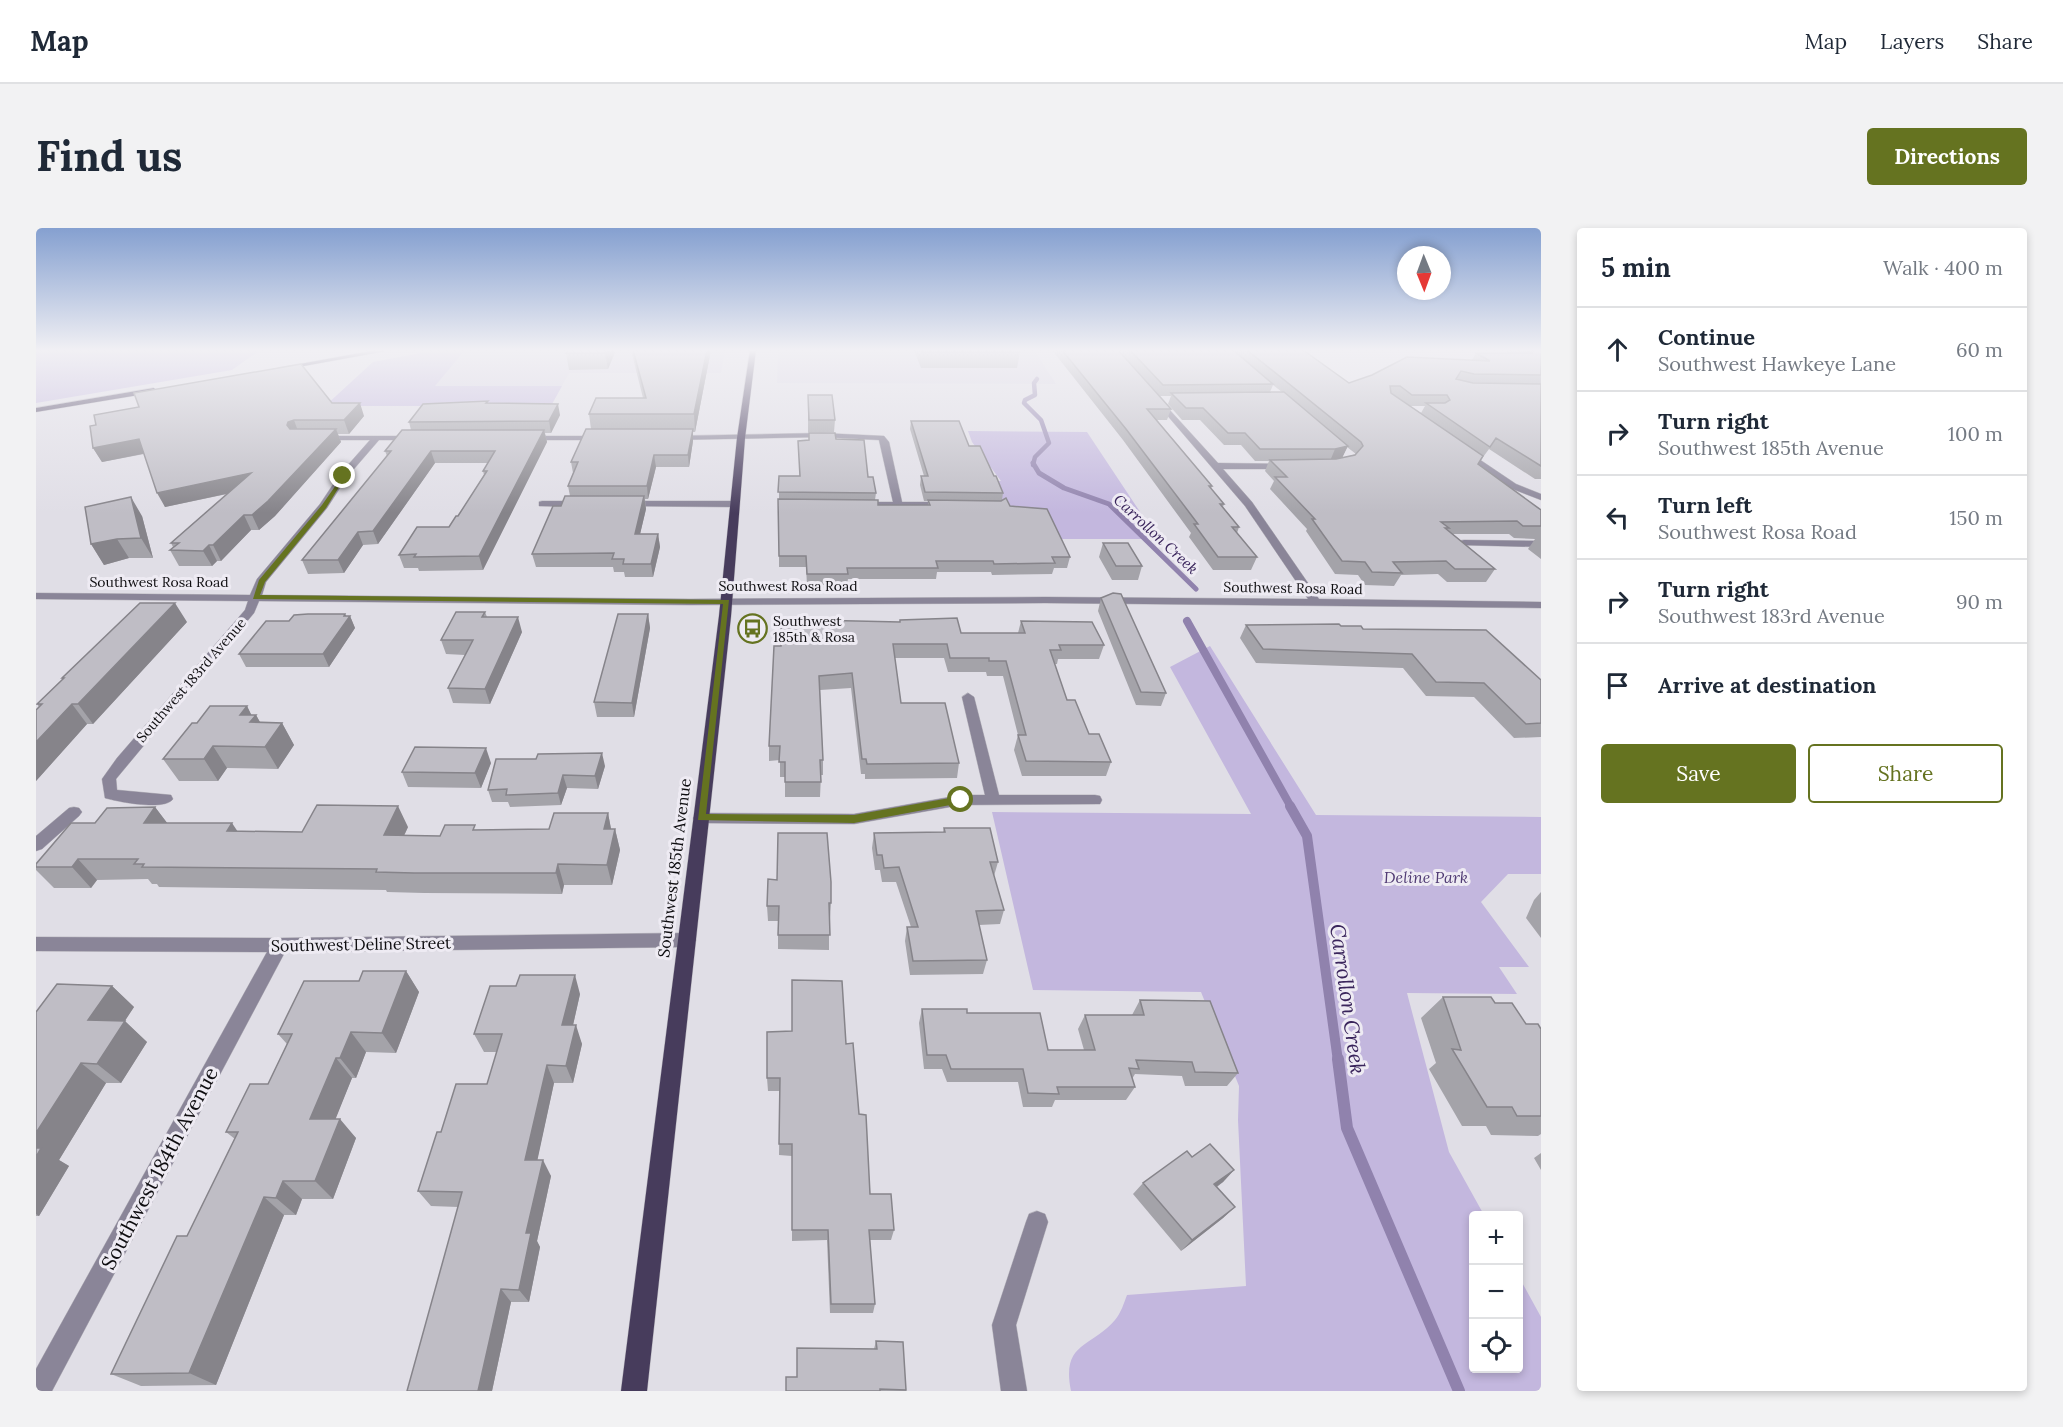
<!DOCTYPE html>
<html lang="en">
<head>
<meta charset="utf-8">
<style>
	:root { --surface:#fff; --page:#f2f2f3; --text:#1f2937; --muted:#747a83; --line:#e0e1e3; --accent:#657320 }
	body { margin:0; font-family:Lora,serif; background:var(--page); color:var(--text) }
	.controls { position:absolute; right:18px; bottom:18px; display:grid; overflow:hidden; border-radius:6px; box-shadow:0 3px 9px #0003 }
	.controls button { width:54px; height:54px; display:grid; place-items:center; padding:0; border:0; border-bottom:2px solid var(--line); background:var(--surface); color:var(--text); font:30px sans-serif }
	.compass { position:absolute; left:1361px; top:18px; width:54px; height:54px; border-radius:50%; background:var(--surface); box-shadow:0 3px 9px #0003; rotate:179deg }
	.stop { position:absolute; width:18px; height:18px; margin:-14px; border:4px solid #657320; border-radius:50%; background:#fff }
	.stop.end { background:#657320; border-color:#fff; box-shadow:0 2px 6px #0008 }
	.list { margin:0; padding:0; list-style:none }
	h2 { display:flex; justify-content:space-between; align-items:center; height:78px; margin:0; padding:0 24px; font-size:26px }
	h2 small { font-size:20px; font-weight:400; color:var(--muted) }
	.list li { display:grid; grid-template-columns:39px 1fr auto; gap:18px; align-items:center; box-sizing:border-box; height:84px; padding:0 24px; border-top:2px solid var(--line) }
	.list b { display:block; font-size:22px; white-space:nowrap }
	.list p { margin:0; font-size:20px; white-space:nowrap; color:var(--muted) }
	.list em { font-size:20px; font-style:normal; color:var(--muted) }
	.actions { display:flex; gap:12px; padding:18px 24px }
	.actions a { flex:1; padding:14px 0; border:2px solid var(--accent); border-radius:6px; text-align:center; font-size:21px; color:var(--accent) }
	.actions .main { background:var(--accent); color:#fff }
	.icon { flex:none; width:33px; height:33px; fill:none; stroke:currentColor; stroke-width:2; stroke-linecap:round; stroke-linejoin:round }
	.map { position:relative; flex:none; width:1505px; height:1163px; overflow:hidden; border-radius:6px }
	header { display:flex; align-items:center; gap:36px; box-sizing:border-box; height:84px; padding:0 30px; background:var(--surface); border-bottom:2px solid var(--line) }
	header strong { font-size:28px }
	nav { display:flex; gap:33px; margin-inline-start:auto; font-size:21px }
	.intro { display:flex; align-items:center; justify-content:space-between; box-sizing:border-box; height:144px; padding:0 36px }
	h1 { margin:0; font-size:42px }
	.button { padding:15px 27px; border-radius:6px; background:var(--accent); color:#fff; font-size:21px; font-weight:700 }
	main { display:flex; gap:36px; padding:0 36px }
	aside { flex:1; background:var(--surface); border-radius:6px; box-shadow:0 3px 9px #0003 }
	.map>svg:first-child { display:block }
</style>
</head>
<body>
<header>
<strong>Map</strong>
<nav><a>Map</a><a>Layers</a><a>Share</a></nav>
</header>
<div class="intro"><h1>Find us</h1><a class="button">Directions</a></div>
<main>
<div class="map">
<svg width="1505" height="1163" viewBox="0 0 1505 1163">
	<rect width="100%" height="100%" fill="#e0dee6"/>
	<path fill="#d7d3e2" d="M429 122H689L685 145H533L526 158H398Z
		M742 122H998L1020 156 741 155Z"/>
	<path fill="#c3b7de" d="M0 122H224L196 142 0 175Z
		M401 122H429L399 158H526L515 178H289L337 134Z
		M932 203 1051 204 1122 311H1018L970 281 959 253H965L936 214Z
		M1174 418 1280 587 1505 589V646H1472L1445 674 1493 739H1463L1481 766 1371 765 1413 924 1448 987 1438 988V1140H1482L1483 1049 1505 1089V1163H1035C1025 1114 1055 1120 1079 1092 1085 1085 1088 1075 1091 1067L1210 1058 1202 892 1203 858 1165 764 997 762 956 584 1215 586 1134 439Z"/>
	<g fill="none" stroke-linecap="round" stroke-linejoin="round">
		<path stroke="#9082ad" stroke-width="4.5" d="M997 237 999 229 1013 215 1005 192 988 175 989 172 999 167 998 155 1001 151"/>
		<path stroke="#9082ad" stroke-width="5" d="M997 235 1003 245 1028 260 1073 276 1160 361"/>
		<path stroke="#9082ad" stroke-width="8" d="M1151 393 1255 579"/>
		<path stroke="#9082ad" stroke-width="10" d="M1254 578 1271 608 1302 833"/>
		<path stroke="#9082ad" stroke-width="12" d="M1302 831 1311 900 1423 1163"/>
		<defs>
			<path id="minor" d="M1121 168 1182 235 1255 236V240L1252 241H1187L1216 274 1283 371 1505 374V380L1009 375 654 377 223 373 218 385 80 551 81 562 135 567 137 571C129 583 83 574 69 570L66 551 81 530 209 382 212 373 0 371V365L214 367 221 351 284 276 304 246 334 212H282L281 210 285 208H378L382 210 378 212H343L311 249 291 280 230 354 226 367 654 371 1009 369 1272 371 1209 278 1118 172 1117 170Z
				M785 205 848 208 853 214 866 274H912L917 277 912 280 819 279V275L822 274H857L843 212 785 209 636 212 632 210 636 208Z
				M489 208H564L568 210 564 212H486V208Z
				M1428 221 1480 256 1505 266V272L1474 260 1425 226 1424 224Z
				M506 273H545L550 276 545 279 503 278V274Z
				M590 273H698L703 276 698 279 587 278V274Z
				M1428 312 1505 313V319L1424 317V313Z
				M932 465 938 469 963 567H1059L1064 568 1066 572 1064 576 925 577 818 596 665 595 660 594 657 590 660 586 665 585 818 586 925 567H949L926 469Z
				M38 579 43 580 46 584 43 588 6 621 0 623V608L33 580Z
				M651 705 657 707 660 712 657 717 651 719 249 724 16 1163H0V1141L231 724 0 723V709L244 710Z
				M1001 983 1009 986 1012 994 980 1097 991 1163H965L956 1097 990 994 993 986Z"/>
			<path id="major" d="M340 122H356L246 142 242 140Z
				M714 122H720L709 210 695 388 611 1163H585L683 388 701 210Z
				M118 160 121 164 0 184V180Z"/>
		</defs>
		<use href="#minor" stroke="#bab8bf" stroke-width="1"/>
		<use href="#major" stroke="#bab8bf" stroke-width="1"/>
		<use href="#minor" fill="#8a8598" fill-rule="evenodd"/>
		<use href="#major" fill="#473c5c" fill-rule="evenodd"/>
	</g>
	<path fill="#a4a3a9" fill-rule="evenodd" d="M580 122 572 141 533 142 530 125Z
		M595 122H675L659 204H657V213L653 239H620L612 271H609L610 281 604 306H622L624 319 617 349H589L588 344H578L577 339H500L496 326 525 278 534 268 532 258 537 245 535 234 555 201 553 186 607 170Z
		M878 122H983L984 124 981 140H885Z
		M1016 122H1082L1135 181 1131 192H1121L1176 258 1175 261 1188 276 1187 279 1203 299 1201 305 1221 329 1215 342H1177L1153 309 1155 305 1087 212Z
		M1086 122H1267L1313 155 1436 132 1440 125H1472L1466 122H1505V251H1499L1453 221 1442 236 1505 282V331L1492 321 1499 311 1478 310 1473 306H1417L1459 341 1450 354H1411L1402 346 1365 347 1358 358 1329 357 1322 347 1299 346 1270 303 1271 301 1234 261 1238 253 1229 243 1233 233H1219L1205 217H1188L1164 192H1146L1132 176 1135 168H1124L1086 126ZM1237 157 1246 164H1234ZM1374 178H1389L1385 185ZM1311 219 1320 226 1306 230Z
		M772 167 799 192 798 204H772Z
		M296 175 328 188 313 206H302L305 214 239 288 223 302H215L185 333H181L176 338H143L134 322 137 319 135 315 191 266 129 279 108 226 66 234 57 220Z
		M452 175 524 187 515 205H509L511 214 447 342 383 343 382 340H368L363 327 413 299 422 288 448 247 447 243 452 235H399L342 316 327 317 308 345 272 346 266 332 351 228 349 223 375 202 373 194Z
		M875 193 933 218 958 248 967 265 966 272 1034 329 1031 340H1018L1016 346 956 347 955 344H901L900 351H812L811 357H771L770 339H743V248H764L762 213 800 211 832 249 840 265 839 272 842 277H892V273H888L884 257 885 248H888L874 201Z
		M106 288 117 330H93L68 337 55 316Z
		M1067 315 1106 338 1102 352H1076L1063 329Z
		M1065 370 1130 465 1125 478 1100 477 1062 383Z
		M449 384 451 389 486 404 454 476 417 475 412 460 429 427 410 426 405 412Z
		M612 386 614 400 598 489H561L558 474Z
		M314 388 319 400 293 439H210L203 426 253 393Z
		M985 393 1068 417 1063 431H1022L1021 436H1018L1031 472 1053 506 1075 534 1070 548H986L978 522 982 507 967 448H951L950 444H912L908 430H859L865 475 923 535 921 550 829 551V546H825L815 460 784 462 787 532V547H785L784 569H749V549H744V532L733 533V518L745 418 925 405H982Z
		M151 394 57 496H51L0 553V482L3 479 1 476 27 451 26 450Z
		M1210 397 1305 398 1327 401 1505 452V509L1478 510 1438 469 1390 468 1367 440 1220 435 1204 410Z
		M211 478 215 487H220L224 494 246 495 258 517 242 541 191 540 182 553H143L127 531 161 495Z
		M455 535 445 560 372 559 366 544Z
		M569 538 562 561 531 560 525 577 474 579 472 574H456L452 562Z
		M119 579 131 595 201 603 266 604 372 599 368 608H404L441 602 513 601 572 585 575 601H579L584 622 576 657H528L526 666 388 665 351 664 350 662 123 659 121 656H116L112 651 61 652 55 660H18L0 642V636L59 595Z
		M908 600 962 634 958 648 968 682 964 696 943 697 951 732 947 746 874 747 869 713 871 699H875L860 654H846L844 642H839L836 620 838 605 907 604Z
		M1505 664V710L1490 690 1498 672Z
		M795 675 794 690H793V722L742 721V693H732L731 678Z
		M370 743 383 764 360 825 330 824 320 850H316L299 891 320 910 297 971H266L260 987H248L180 1157 105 1158 75 1146 151 1008 199 911 190 904 232 856 251 816 242 806 323 753Z
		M76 758 98 779 88 793 111 814 85 855H70L23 932 33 938 3 988H0V784Z
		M544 766 537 797 546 816 537 855H518L501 932 515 948 501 1013 504 1019 493 1074H475L456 1163 422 979 395 978 382 963 405 904 451 856 461 824H448L438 806Z
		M1407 769 1459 775 1490 796 1505 801V906L1502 908 1455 907 1450 898H1426L1393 841 1400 835 1385 790Z
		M1104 772 1202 845 1191 858H1149L1146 848 1099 846 1096 851 1099 859 1090 872H1019L1016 879H987L982 854H911L906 841H888L883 795 886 781 931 785 1012 822H1048L1042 801 1049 787H1096Z
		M810 816 823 886 834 966 858 1002 855 1012H834L839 1076 837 1085H794L791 1012 756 1013V928L743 927 744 863H732L731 850Z
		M1505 925V942L1498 930Z
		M1156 929 1198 942 1187 954 1181 959 1199 979 1187 990 1145 1023 1097 966 1107 955Z
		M840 1113 870 1162V1163H750L761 1149 838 1121Z"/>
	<path fill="#86848a" d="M571 122H580L572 141 569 125Z
		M671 122H675L659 204 658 186Z
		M324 175 328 188 313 206 308 192Z
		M522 176 524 187 515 205 513 193Z
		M258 192 263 206 257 211 251 197 252 194Z
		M300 201 305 214 239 288 223 302 216 287Z
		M657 201V213L653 239 652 227Z
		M508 202 511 214 447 342 443 328Z
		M103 211 111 225 66 234 57 220Z
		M1312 218 1306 230 1294 233 1299 221Z
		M395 223 399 235 342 316 337 303Z
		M618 227 620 239 612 271 611 258Z
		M215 245 222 259 129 279 121 265Z
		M608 268 610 281 601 319 599 306Z
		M95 269 106 288 117 330 105 310Z
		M208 287 215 302 185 333 177 317Z
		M322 304 327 317 308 345 302 332Z
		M622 306 624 319 617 349 615 336Z
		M81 311 93 330 68 337 55 316Z
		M173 317 181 333 176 338 167 323Z
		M139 375 151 394 57 496 42 476Z
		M309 386 312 391 314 388 319 400 293 439 287 426Z
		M612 386 614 400 598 489 596 475Z
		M482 389 486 404 454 476 449 461Z
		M36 476 51 496 0 553V514Z
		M211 478 217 490 220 487 232 509 204 487Z
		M246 495 258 517 242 541 229 519Z
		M177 518 191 540 182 553 168 531Z
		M450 520 455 535 445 560 439 545Z
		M566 525 569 538 562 561 559 548Z
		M527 547 531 560 525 577 522 565Z
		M362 578 372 599 358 628 348 607Z
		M119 579 135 600 108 595Z
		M572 585 576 606 568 601Z
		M196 595 210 616 191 603Z
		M579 601 584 622 576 657 571 637Z
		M42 631 61 652 55 660 36 639Z
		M522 636 528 657 526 666 520 645Z
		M370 743 383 764 360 825 346 805Z
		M539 747 544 766 533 815 526 797Z
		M76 758 98 779 76 813 52 792Z
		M89 793 111 814 85 855 61 836Z
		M540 797 546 816 537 855 530 838Z
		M315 804 330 824 320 850 304 830Z
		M300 830 316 850 292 910 274 891Z
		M45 835 70 855 23 932 33 938 3 988 0 986V905Z
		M511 837 518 855 498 948 489 932Z
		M304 891 320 910 297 971 279 953Z
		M507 932 515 948 501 1013 504 1019 493 1074 483 1062 490 1005Z
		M1198 942 1187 954 1167 968 1178 956Z
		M247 953 266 971 260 987 240 970Z
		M228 969 248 987 180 1157 153 1145Z
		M1199 979 1187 990 1145 1023 1156 1012Z
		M465 1061 475 1074 456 1163H442Z"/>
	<path fill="#bfbdc5" stroke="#86848a" stroke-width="1.5" d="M532 122H571L569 125H530Z
		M597 122H671L658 186H553L560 170H610Z
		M885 122H983L984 124H886Z
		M1026 122H1082L1135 181H1111L1176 258H1173L1188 276H1184L1203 299H1196L1221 329H1182L1158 296H1162L1090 201Z
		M1094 122H1197L1237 156 1127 157Z
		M1211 122H1267L1313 155 1336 147 1371 129 1454 133 1440 125H1497L1491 122H1505V147L1438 146 1425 143 1420 151 1437 155 1505 156V238L1460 210 1454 219 1390 175H1409L1414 172 1411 167H1376L1364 158H1354L1355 165 1447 228 1442 236 1505 282V298H1487L1481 293 1405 294 1413 300H1409L1459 341H1419L1410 333 1357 334 1366 345 1336 344 1329 334 1306 333 1276 291H1279L1239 249H1251L1234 232 1300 231 1319 227 1327 218 1325 214Z
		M265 136 296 175H324L308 192H258L252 194 251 197 254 201H300L232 273 216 287H208L177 317H173L167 323 134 322 143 315H135L215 245 121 265 103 211 57 220 54 198 60 197 58 187 103 179 98 165Z
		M1248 164 1312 218 1299 221H1224L1209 205H1192L1167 180H1150L1135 165Z
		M772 167H796L799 192H773Z
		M452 173 450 175 522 176 513 193 373 194 387 176Z
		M875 193H923L933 218H944L958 248H960L967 265 889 264 885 248H892Z
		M550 201H657L652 227H618L611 258H532L542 234H535Z
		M366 202H508L443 328 378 329 380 326 363 327 381 299H413L420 288H422L451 243H447L459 223H395L337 303 322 304 302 332H266L355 223H349Z
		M773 205H799L800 211 828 212 832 249H837L840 265 742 264 743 248H764L762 213 773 212Z
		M529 268H608L599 306H622L615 336H587L588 331H576L578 325 496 326 517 278H525Z
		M95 269 105 310 81 311 55 316 49 279Z
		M970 270 974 278 1011 281 1034 329H1016L1019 335 958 336 957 333H900L902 340H811L812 346H771L770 328H743L742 271 842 272V277H894L892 272 965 273Z
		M1067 315H1092L1106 338H1080Z
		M1077 365 1085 366 1130 465 1105 464 1065 370Z
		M104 375H139L42 476H36L0 514V482L6 476H1L28 450H26Z
		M420 384H449L446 389H482L449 461 412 460 437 412H405Z
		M272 386H309L308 388H314L287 426H203L230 393H253L258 387Z
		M582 386H612L596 475 558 474Z
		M921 390 925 405H989L985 393 1056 394 1068 417H1023L1025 422H1014L1031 472H1039L1053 506H1063L1075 534 990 533 982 507H990L970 433H953V430H914L911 416H857L865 475H909L923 535 831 536 830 531H826L816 445 783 448 787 532H784L785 554H749V534H743L744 518H733L738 418H745V397H765V393L776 392 864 394V392Z
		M1303 396 1305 398H1325L1327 401 1450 402 1505 452V495L1490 496 1448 455 1400 454 1376 426 1227 421 1210 397Z
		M174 478H211L204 487H220L214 494 246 495 229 519 177 518 168 531H127L156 495H161Z
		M379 519 450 520 439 545 366 544Z
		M566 525 559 548 527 547 522 565 470 567 471 561 452 562 460 531H500L502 526Z
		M281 577 362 578 348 607 404 608 409 597H439L437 602 513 601 518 585H572L568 601H579L571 637 522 636 520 645H378L340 644 341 641 106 639 108 636H98L102 631H42L36 639H0V636L35 595H59L71 580 119 579 108 595H196L191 603 266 604Z
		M908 600H954L962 634H954L968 682 940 683 951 732 877 733 871 699H882L863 639 848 640 846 627H841L838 605 909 604Z
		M742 605H791L795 654V675H793L794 707H742L743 678H731L732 651 741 652Z
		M327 743H370L346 805 315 804 304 830H300L274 891H304L279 953H247L240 970 228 969 153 1145 75 1146 141 1008H151L202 904H190L214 856H232L256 806H242L268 753H323Z
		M484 747H539L526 797H540L530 838 511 837 489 932H507L490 1005H495L483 1062 465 1061 442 1163H371L426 964 382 963 401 904H405L420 856H451L466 806H438L454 758H480Z
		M756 752 806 753 810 816 817 815 823 886 830 887 834 966H855L858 1002H833L839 1076H795L792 1002H756V916H743L744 850H731V804L756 803Z
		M21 756 76 758 52 792 89 793 61 836 45 835 0 905V784Z
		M1407 769H1455L1459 775H1476L1490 796H1502L1505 801V888H1481L1476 879H1451L1416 821 1425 822Z
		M1104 772 1174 773 1202 845 1159 844 1156 834 1100 832 1103 841 1093 840 1099 859H1021L1023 866 992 865 987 841H915L910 827H891L886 781H931V785H1004L1012 822H1059L1049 787H1108Z
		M1174 916 1198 942 1178 956 1199 979 1156 1012 1107 955 1151 923 1156 929Z
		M0 920H5L0 929Z
		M840 1113 867 1114 870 1162 844 1161V1163H750V1149H761V1120L841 1121Z"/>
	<linearGradient id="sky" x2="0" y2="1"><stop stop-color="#85a0d0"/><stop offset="0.43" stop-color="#f1f0f4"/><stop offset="1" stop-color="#f1f0f4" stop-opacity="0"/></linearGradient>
	<rect width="1505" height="285" fill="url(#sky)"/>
	<path fill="#657320" d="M307 247 310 248 290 280 229 354 224 367 693 372 670 586 818 587 925 568 930 572 925 575 818 595 662 592 687 376 217 371 223 352 286 277Z"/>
	<defs>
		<symbol id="bus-ring" viewBox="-11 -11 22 22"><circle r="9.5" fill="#eeebf3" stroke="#657320" stroke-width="1.5"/><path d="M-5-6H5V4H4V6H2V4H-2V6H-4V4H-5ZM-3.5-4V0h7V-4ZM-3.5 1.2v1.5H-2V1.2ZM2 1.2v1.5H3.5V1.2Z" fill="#657320"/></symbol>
	</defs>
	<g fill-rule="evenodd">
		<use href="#bus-ring" x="700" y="384" width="33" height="33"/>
	</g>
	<g text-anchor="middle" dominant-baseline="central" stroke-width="6" stroke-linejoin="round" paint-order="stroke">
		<g font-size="14" fill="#0e0d10" stroke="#eeebf3">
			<text x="123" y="354">Southwest Rosa Road</text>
			<text x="752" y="358">Southwest Rosa Road</text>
			<text transform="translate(1257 360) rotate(1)">Southwest Rosa Road</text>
			<text transform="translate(155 452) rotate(-49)">Southwest 183rd Avenue</text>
		</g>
		<g font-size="14" fill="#0e0d10" stroke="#eeebf3" text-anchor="start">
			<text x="737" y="393">Southwest<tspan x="737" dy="16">185th &amp; Rosa</tspan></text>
		</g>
		<g font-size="15" font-style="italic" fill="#39245b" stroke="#eeebf3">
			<text transform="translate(1120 306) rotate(43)">Carrollon Creek</text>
		</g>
		<g font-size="16" fill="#0e0d10" stroke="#eeebf3">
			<text transform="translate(638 640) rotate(-83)">Southwest 185th Avenue</text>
			<text transform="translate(325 716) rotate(-1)">Southwest Deline Street</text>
		</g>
		<g font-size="16" font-style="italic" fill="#503b74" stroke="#eeebf3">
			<text x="1390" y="649">Deline Park</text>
		</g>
		<g font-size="20" fill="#0e0d10" stroke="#eeebf3">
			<text transform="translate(123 940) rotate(-62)">Southwest 184th Avenue</text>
		</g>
		<g font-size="21" font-style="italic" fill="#39245b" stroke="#eeebf3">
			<text transform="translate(1312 771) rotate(82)">Carrollon Creek</text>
		</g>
	</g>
</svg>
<div class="controls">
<button>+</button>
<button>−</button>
<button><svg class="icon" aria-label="locate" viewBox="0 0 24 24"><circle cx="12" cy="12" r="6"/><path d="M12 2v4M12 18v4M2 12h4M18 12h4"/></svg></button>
</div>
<svg class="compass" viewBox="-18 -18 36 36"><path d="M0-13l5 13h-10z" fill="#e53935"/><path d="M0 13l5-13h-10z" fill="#747a83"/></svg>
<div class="stop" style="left:925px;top:572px"></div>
<div class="stop end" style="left:307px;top:248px"></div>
</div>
<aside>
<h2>5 min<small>Walk · 400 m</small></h2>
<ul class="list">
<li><svg class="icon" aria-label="ahead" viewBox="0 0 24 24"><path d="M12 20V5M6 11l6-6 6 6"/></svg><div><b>Continue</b><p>Southwest Hawkeye Lane</p></div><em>60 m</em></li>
<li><svg class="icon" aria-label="right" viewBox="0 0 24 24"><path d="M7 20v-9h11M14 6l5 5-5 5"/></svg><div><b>Turn right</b><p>Southwest 185th Avenue</p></div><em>100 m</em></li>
<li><svg class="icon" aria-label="left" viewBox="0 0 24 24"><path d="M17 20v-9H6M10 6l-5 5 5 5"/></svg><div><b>Turn left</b><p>Southwest Rosa Road</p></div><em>150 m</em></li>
<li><svg class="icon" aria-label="right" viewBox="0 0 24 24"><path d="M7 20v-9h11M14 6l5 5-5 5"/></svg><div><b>Turn right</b><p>Southwest 183rd Avenue</p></div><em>90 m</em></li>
<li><svg class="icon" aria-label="arrive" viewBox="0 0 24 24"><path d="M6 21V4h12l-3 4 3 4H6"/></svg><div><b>Arrive at destination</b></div></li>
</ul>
<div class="actions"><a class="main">Save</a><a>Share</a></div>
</aside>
</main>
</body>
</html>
